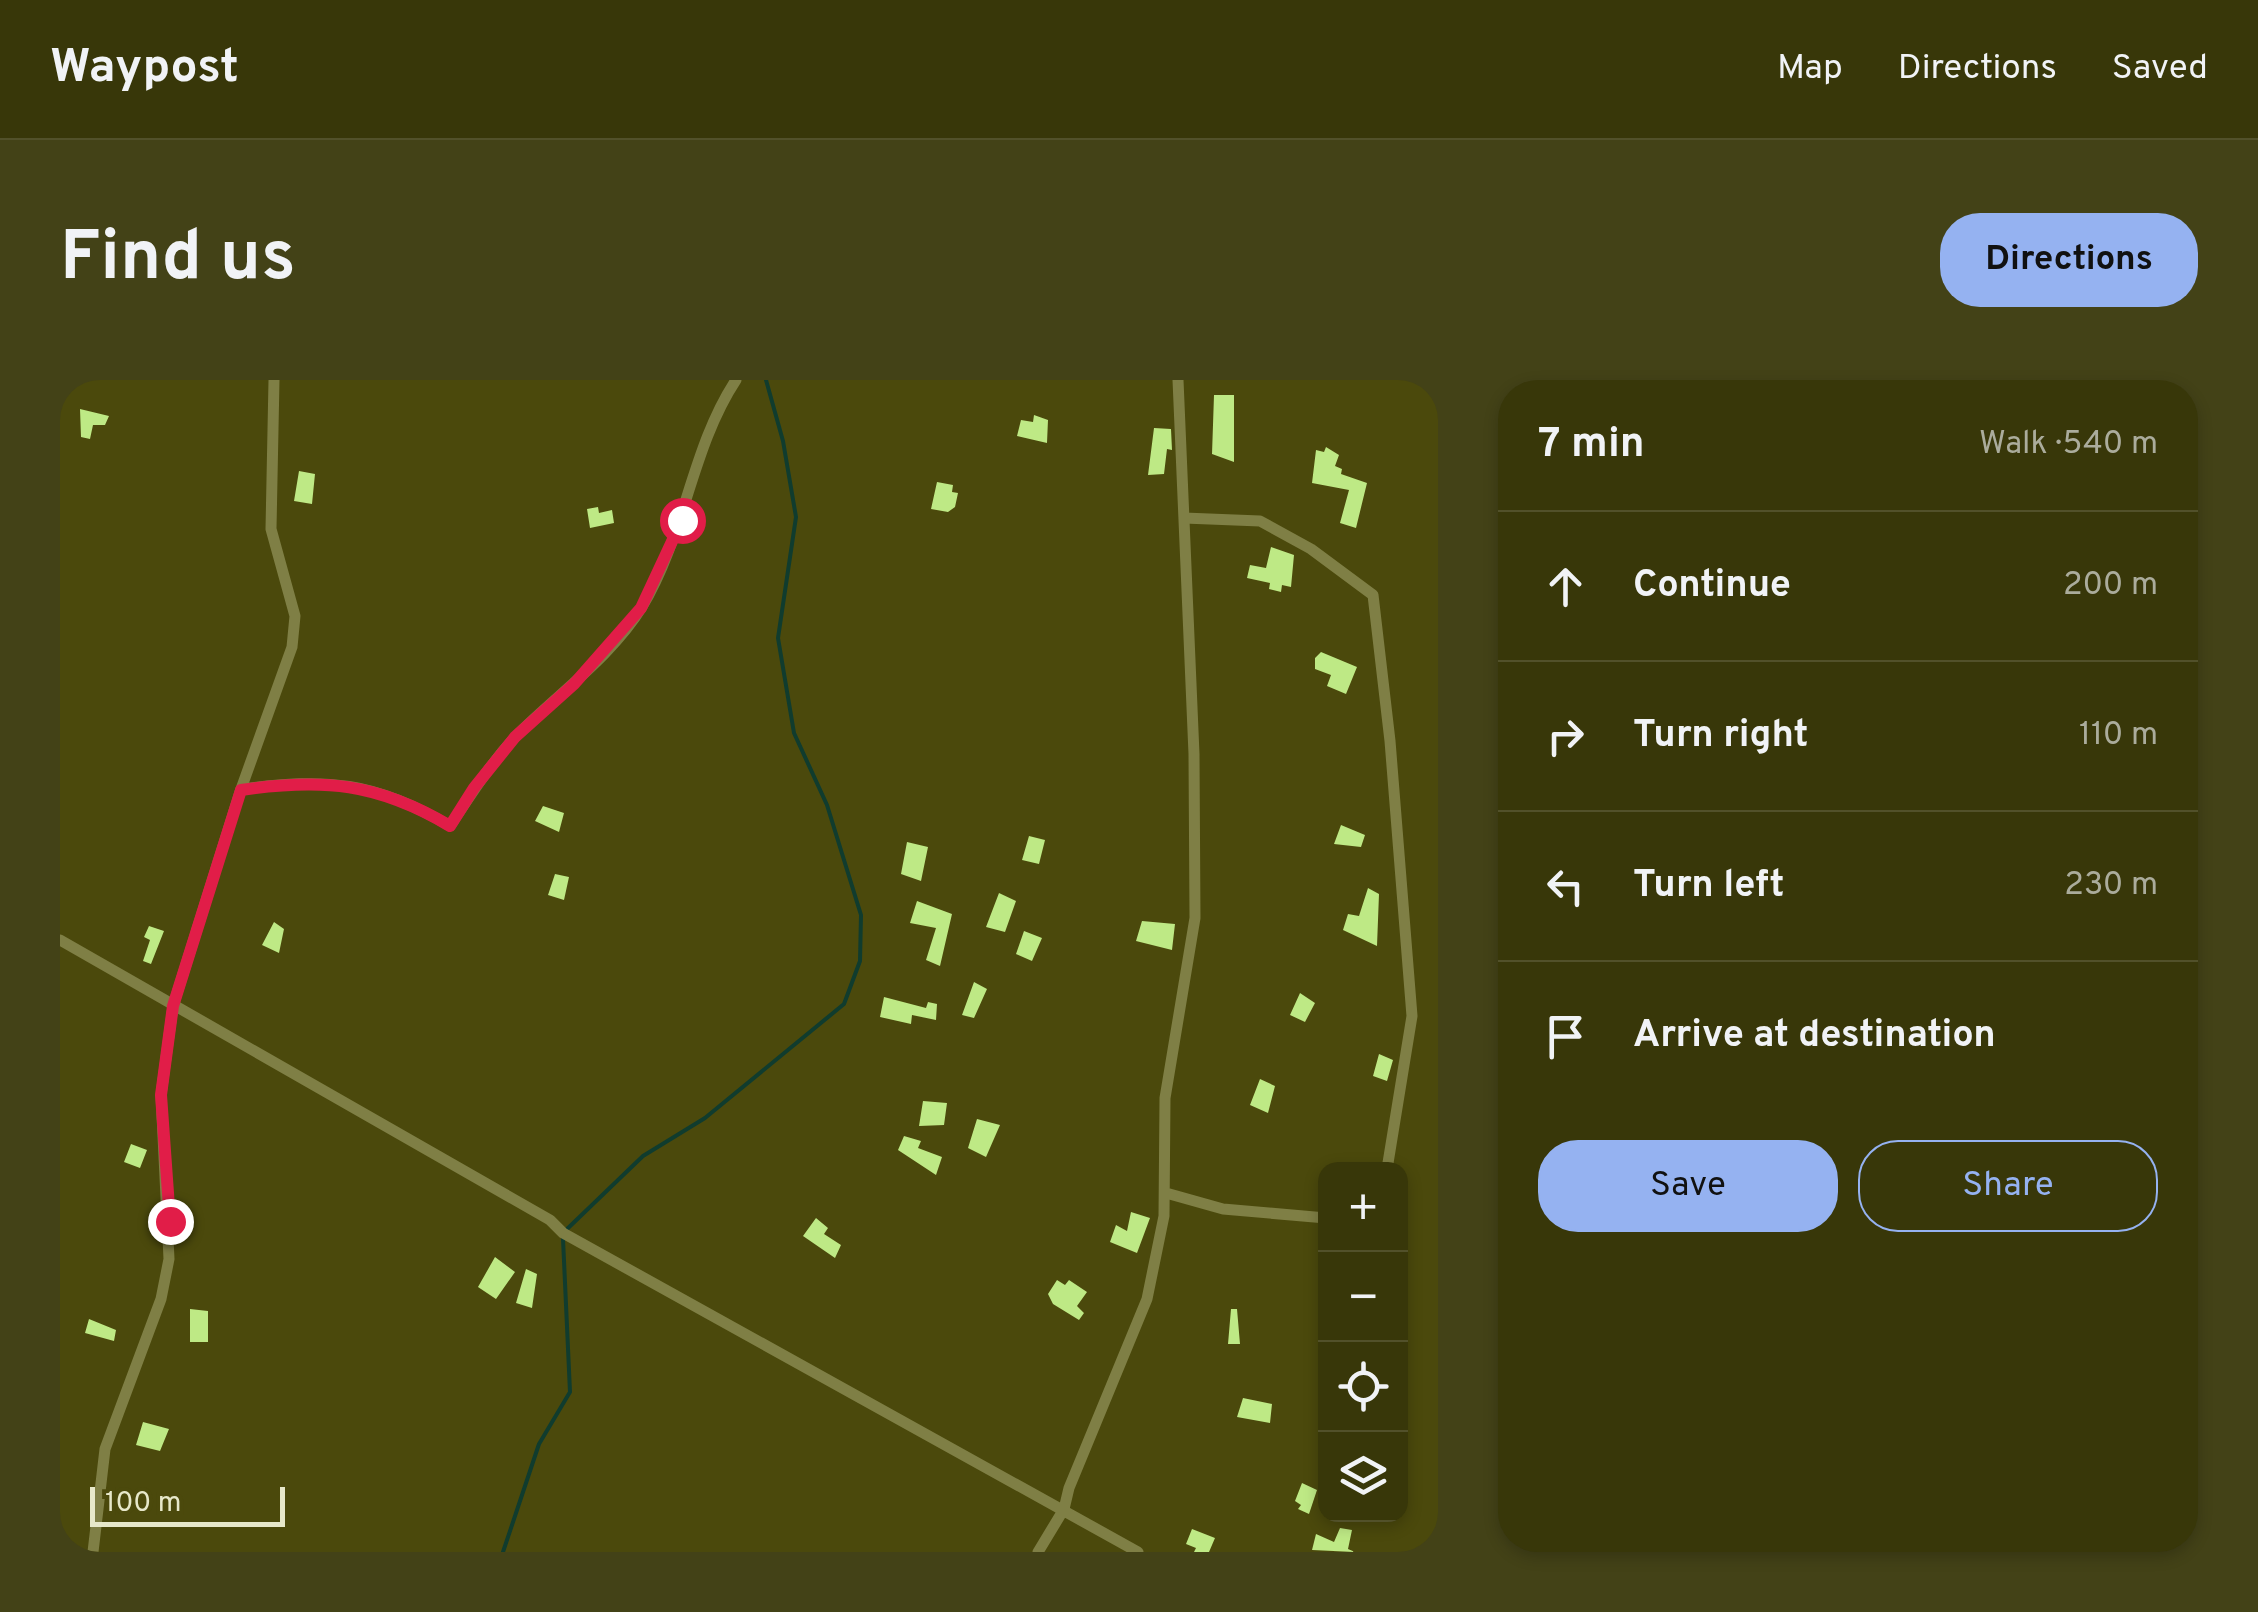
<!DOCTYPE html>
<html lang="en">
<head>
<meta charset="utf-8">
<style>
	:root { --surface:#383709; --page:#434217; --text:#f1f3f6; --muted:#abac9c; --line:#52512a; --accent:#95b2f1 }
	body { margin:0; font-family:Overpass,sans-serif; background:var(--page); color:var(--text) }
	.controls { position:absolute; right:30px; bottom:30px; display:grid; overflow:hidden; border-radius:20px; box-shadow:0 5px 15px #0003 }
	.controls button { width:90px; height:90px; display:grid; place-items:center; padding:0; border:0; border-bottom:2px solid var(--line); background:var(--surface); color:var(--text); font:50px sans-serif }
	.scale { position:absolute; left:30px; bottom:25px; width:195px; box-sizing:border-box; padding-left:10px; border:5px solid #e7e8ca; border-top:0; font-size:28px; line-height:35px; white-space:nowrap; color:#e7e8ca; -webkit-text-stroke:8px #4b490c; paint-order:stroke }
	.stop { position:absolute; width:30px; height:30px; margin:-22px; border:8px solid #e11d48; border-radius:50%; background:#fff }
	.stop.end { background:#e11d48; border-color:#fff; box-shadow:0 2px 10px #0008 }
	.list { margin:0; padding:0; list-style:none }
	h2 { display:flex; justify-content:space-between; align-items:center; height:130px; margin:0; padding:0 40px; font-size:42px }
	h2 small { font-size:32px; font-weight:400; color:var(--muted) }
	.list li { display:grid; grid-template-columns:65px 1fr auto; gap:30px; align-items:center; box-sizing:border-box; height:150px; padding:0 40px; border-top:2px solid var(--line) }
	.list b { display:block; font-size:38px; white-space:nowrap }
	.list em { font-size:32px; font-style:normal; color:var(--muted) }
	.actions { display:flex; gap:20px; padding:30px 40px }
	.actions a { flex:1; padding:22px 0; border:2px solid var(--accent); border-radius:40px; text-align:center; font-size:35px; color:var(--accent) }
	.actions .main { background:var(--accent); color:#111 }
	.icon { flex:none; width:55px; height:55px; fill:none; stroke:currentColor; stroke-width:2; stroke-linecap:round; stroke-linejoin:round }
	.map { position:relative; flex:none; width:1378px; height:1172px; overflow:hidden; border-radius:40px }
	header { display:flex; align-items:center; gap:60px; box-sizing:border-box; height:140px; padding:0 50px; background:var(--surface); border-bottom:2px solid var(--line) }
	header strong { font-size:48px }
	nav { display:flex; gap:55px; margin-inline-start:auto; font-size:35px }
	.intro { display:flex; align-items:center; justify-content:space-between; box-sizing:border-box; height:240px; padding:0 60px }
	h1 { margin:0; font-size:70px }
	.button { padding:25px 45px; border-radius:40px; background:var(--accent); color:#111; font-size:35px; font-weight:700 }
	main { display:flex; gap:60px; padding:0 60px }
	aside { flex:1; background:var(--surface); border-radius:40px; box-shadow:0 5px 15px #0003 }
	.map>svg:first-child { display:block }
</style>
</head>
<body>
<header>
<strong>Waypost</strong>
<nav><a>Map</a><a>Directions</a><a>Saved</a></nav>
</header>
<div class="intro"><h1>Find us</h1><a class="button">Directions</a></div>
<main>
<div class="map">
<svg width="1378" height="1172" viewBox="0 0 1378 1172">
	<rect width="100%" height="100%" fill="#4b490c"/>
	<g fill="none" stroke-linecap="round" stroke-linejoin="round">
		<path stroke="#103c2e" stroke-width="4" d="M506 850 583 776 645 738 784 624 800 581 801 535 767 425 734 353 718 258 736 137 723 61 706 0
			M443 1172 479 1064 510 1012 503 859"/>
	</g>
	<path fill="#bee985" d="M1154 15H1174V82L1152 74Z
		M20 29 49 36 45 45H33L30 59 21 57Z
		M974 35 988 40 987 63 957 56 961 40 973 42Z
		M1094 48 1111 49 1112 70 1107 69 1104 94 1088 95Z
		M1266 67 1279 75 1275 86 1282 89 1281 94 1307 103 1296 148 1280 143 1289 110 1252 103 1256 70 1264 72Z
		M239 91 255 94 252 124 234 121Z
		M877 102 893 105 892 112 898 113 895 127 888 132 871 129Z
		M538 127 539 133 552 130 554 143 530 148 527 129Z
		M1211 167 1234 175 1231 207 1222 205 1221 212 1209 209 1210 203 1187 198 1190 185 1206 188Z
		M1261 272 1297 287 1286 314 1267 306 1271 295 1255 289V278Z
		M483 426 504 433 499 452 475 441Z
		M1281 445 1305 455 1301 467 1274 464Z
		M969 456 985 460 979 484 962 480Z
		M847 462 868 467 861 501 841 494Z
		M495 494 509 497 504 520 488 515Z
		M1308 508 1319 514 1317 566 1283 550 1288 534 1299 536Z
		M939 513 956 521 945 552 926 547Z
		M857 521 892 534 880 586 866 580 876 548 850 543Z
		M1082 541 1115 544 1112 570 1076 561Z
		M214 542 224 549 219 573 202 565Z
		M89 546 104 551 91 584 83 581 90 560 84 557Z
		M964 551 982 558 972 581 956 574Z
		M914 602 927 609 914 638 902 635Z
		M1240 613 1255 623 1245 642 1230 635Z
		M824 617 866 628 868 622 877 624 876 640 852 635 851 644 820 637Z
		M1319 674 1333 680 1327 701 1313 696Z
		M1200 699 1215 706 1208 733 1190 725Z
		M863 721 887 723 884 745 859 746Z
		M917 739 940 745 926 777 908 768Z
		M844 756 861 761 858 768 882 777 876 795 838 770Z
		M71 764 87 770 80 788 64 782Z
		M1071 832 1090 838 1077 873 1050 862 1056 845 1067 851Z
		M756 838 768 848 764 854 781 865 775 878 743 856Z
		M435 877 455 892 436 919 418 907Z
		M466 889 477 894 472 928 456 923Z
		M997 900 1005 905 1009 900 1027 912 1017 926 1024 933 1019 940 993 924 988 914Z
		M130 929 148 931V962H130Z
		M1171 929H1177L1180 964H1168Z
		M29 939 56 950 54 961 25 953Z
		M1183 1018 1212 1024 1210 1043 1177 1037Z
		M83 1042 109 1049 100 1071 76 1065Z
		M1242 1103 1257 1110 1249 1134 1238 1129 1241 1125 1235 1121Z
		M1280 1148 1292 1150 1288 1169 1295 1172 1252 1170 1256 1154 1274 1162Z
		M1132 1149 1155 1158 1149 1172H1134L1136 1168 1126 1164Z"/>
	<g fill="none" stroke-linecap="round" stroke-linejoin="round">
		<path stroke="#7f7f45" stroke-width="11" d="M1124 138 1200 141 1251 169 1313 215 1330 361 1352 636 1327 789
			M181 409 232 267 235 236 211 149 214 0
			M0 560 490 840 503 853 1078 1172
			M1106 813 1163 829 1266 838
			M33 1172 45 1069 101 919 109 879 101 715 113 626 181 409C267 398 314 401 390 446 412 413 432 381 459 353 499 313 552 276 582 227 625 156 631 68 676 0
			M978 1172 1004 1129 1009 1108 1087 919 1104 836 1105 718 1135 538 1134 374 1118 0"/>
	</g>
	<g fill="none" stroke-linecap="round" stroke-linejoin="round">
		<path stroke="#e11d48" stroke-width="12" d="M110 841 101 715 113 626 181 410C263 398 318 403 390 446L414 408 455 357 514 304 581 228 622 140"/>
	</g>
</svg>
<div class="controls">
<button>+</button>
<button>−</button>
<button><svg class="icon" aria-label="locate" viewBox="0 0 24 24"><circle cx="12" cy="12" r="6"/><path d="M12 2v4M12 18v4M2 12h4M18 12h4"/></svg></button>
<button><svg class="icon" aria-label="layers" viewBox="0 0 24 24"><path d="M12 4l9 5-9 5-9-5zM3 14l9 5 9-5"/></svg></button>
</div>
<div class="scale">100 m</div>
<div class="stop" style="left:622px;top:140px"></div>
<div class="stop end" style="left:110px;top:841px"></div>
</div>
<aside>
<h2>7 min<small>Walk · 540 m</small></h2>
<ul class="list">
<li><svg class="icon" aria-label="ahead" viewBox="0 0 24 24"><path d="M12 20V5M6 11l6-6 6 6"/></svg><div><b>Continue</b></div><em>200 m</em></li>
<li><svg class="icon" aria-label="right" viewBox="0 0 24 24"><path d="M7 20v-9h11M14 6l5 5-5 5"/></svg><div><b>Turn right</b></div><em>110 m</em></li>
<li><svg class="icon" aria-label="left" viewBox="0 0 24 24"><path d="M17 20v-9H6M10 6l-5 5 5 5"/></svg><div><b>Turn left</b></div><em>230 m</em></li>
<li><svg class="icon" aria-label="arrive" viewBox="0 0 24 24"><path d="M6 21V4h12l-3 4 3 4H6"/></svg><div><b>Arrive at destination</b></div></li>
</ul>
<div class="actions"><a class="main">Save</a><a>Share</a></div>
</aside>
</main>
</body>
</html>
